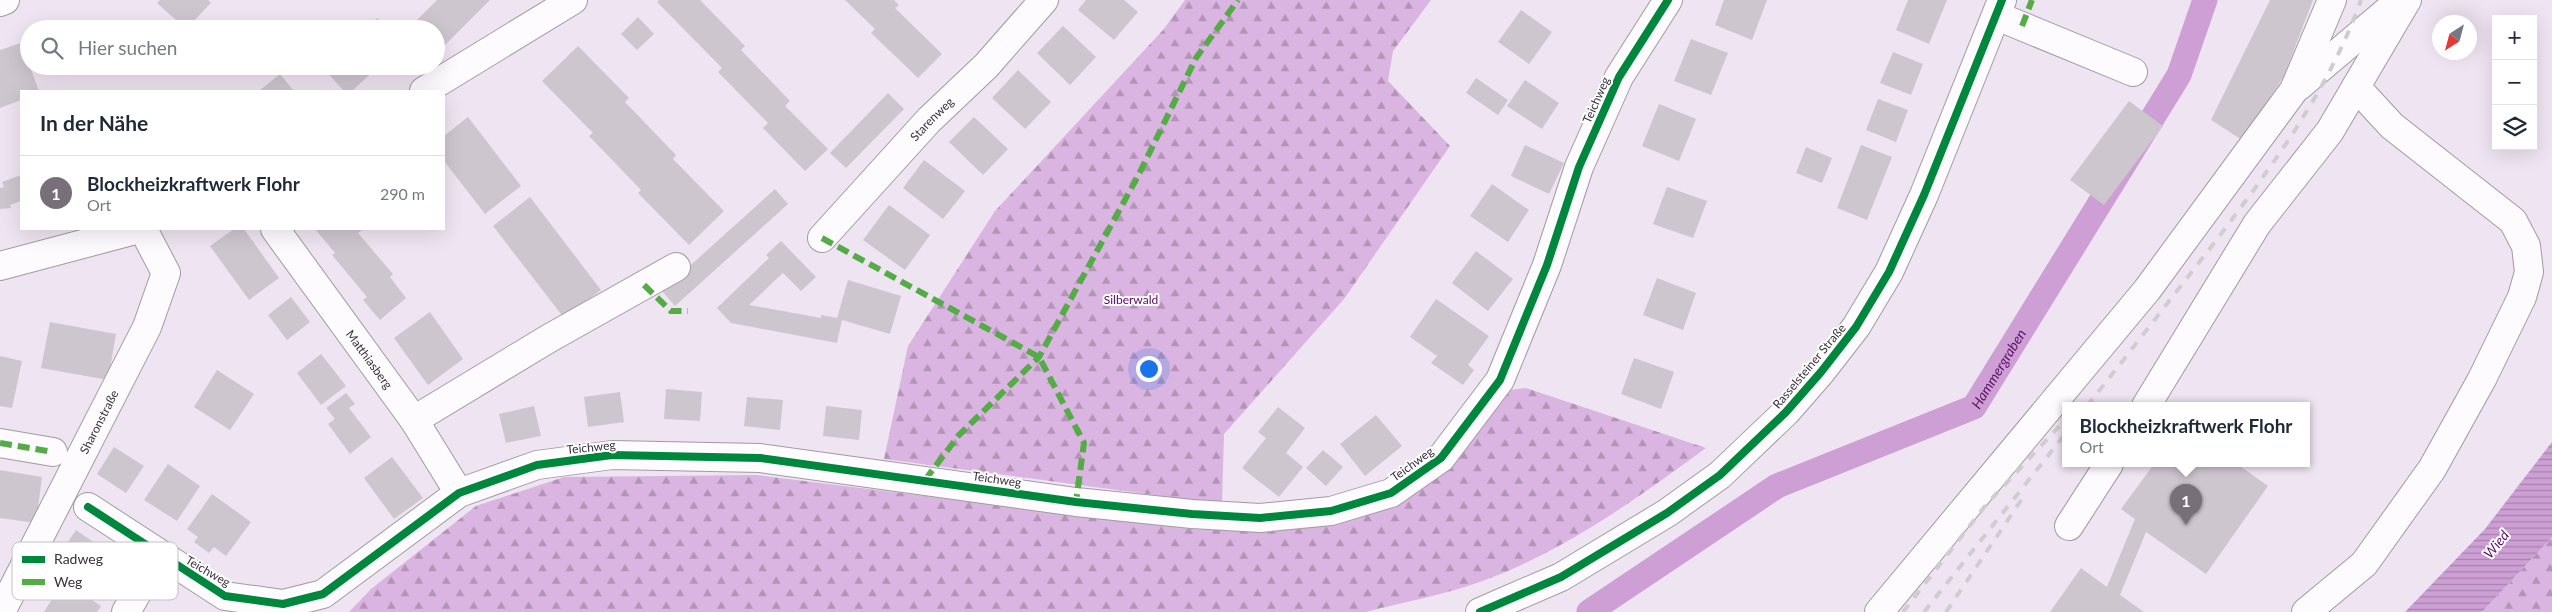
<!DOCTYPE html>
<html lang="de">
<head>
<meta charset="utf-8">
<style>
	:root { --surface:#fff; --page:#f2f2f3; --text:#1f2937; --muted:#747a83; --line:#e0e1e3; --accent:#787079 }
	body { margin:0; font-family:Lato,sans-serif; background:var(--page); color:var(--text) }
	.controls { position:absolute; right:15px; top:15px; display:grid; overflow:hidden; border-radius:0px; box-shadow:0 5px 20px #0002 }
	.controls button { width:45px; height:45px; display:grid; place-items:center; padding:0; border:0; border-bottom:1px solid var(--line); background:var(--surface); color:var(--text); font:25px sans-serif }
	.compass { position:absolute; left:2432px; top:15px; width:45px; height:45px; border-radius:50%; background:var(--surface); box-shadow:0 5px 20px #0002; rotate:216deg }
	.you { position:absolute; left:1148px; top:368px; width:18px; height:18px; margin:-12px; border:4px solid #fff; border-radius:50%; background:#1a73e8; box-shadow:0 0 0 8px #1a73e833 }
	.badge { display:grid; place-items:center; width:32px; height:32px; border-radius:50%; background:var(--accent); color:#fff; font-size:16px; font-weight:700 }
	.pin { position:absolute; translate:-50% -41px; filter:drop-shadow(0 1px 2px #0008) }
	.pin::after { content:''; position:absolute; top:26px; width:18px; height:15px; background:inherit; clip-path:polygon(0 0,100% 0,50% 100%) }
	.popup { position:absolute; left:2062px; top:402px; width:248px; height:65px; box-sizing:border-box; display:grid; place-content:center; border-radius:0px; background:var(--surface); filter:drop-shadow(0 1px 4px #0005); font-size:16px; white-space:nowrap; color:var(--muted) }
	.popup b { font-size:19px; color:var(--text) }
	.popup::after { content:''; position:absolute; left:50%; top:100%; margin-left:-10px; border:10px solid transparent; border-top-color:var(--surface) }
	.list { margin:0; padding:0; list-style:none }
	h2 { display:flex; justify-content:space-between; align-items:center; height:65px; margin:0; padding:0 20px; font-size:21px }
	h2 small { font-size:16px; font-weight:400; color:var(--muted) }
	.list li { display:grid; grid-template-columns:32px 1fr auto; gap:15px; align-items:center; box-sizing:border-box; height:75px; padding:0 20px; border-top:1px solid var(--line) }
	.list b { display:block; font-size:19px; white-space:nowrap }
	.list p { margin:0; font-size:16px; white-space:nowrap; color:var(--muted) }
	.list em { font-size:16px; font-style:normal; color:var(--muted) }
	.icon { flex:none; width:28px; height:28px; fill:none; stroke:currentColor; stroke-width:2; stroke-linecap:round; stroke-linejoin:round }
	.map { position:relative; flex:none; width:2552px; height:612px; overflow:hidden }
	.search { position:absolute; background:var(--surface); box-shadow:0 5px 20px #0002; left:20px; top:20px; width:425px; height:55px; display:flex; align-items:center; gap:12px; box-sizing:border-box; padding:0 18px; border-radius:28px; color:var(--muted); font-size:19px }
	.panel { position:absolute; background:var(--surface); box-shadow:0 5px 20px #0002; left:20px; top:90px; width:425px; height:140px; border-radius:0px }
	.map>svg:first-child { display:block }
</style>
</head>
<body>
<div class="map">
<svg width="2552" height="612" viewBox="0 0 2552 612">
	<defs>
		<pattern id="forest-firs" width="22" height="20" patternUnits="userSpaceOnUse" patternTransform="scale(1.25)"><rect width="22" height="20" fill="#dbb5e1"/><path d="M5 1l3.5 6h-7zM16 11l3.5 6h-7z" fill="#b394b7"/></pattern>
		<pattern id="water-rules" width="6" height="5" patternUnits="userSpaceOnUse" patternTransform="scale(1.25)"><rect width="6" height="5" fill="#cd9fd4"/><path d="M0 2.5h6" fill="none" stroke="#a782ad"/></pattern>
	</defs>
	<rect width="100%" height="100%" fill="#efe4f1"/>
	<path fill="url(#forest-firs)" d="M1185 0H1431L1393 51 1388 81 1450 146 1344 299 1224 434 1222 504 884 459 908 346 995 211 1163 30Z
		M1526 388 1706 448C1635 500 1563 552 1480 582 1444 595 1403 602 1366 612H349L371 589 476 506 564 477 756 475 1191 529 1257 531 1333 521 1509 390Z
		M2552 537V612H2482Z"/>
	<path fill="url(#water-rules)" d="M2552 442V537L2482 612H2405L2485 529Z"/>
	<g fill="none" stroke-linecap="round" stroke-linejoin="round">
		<path stroke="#cd9fd4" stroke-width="25" id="s1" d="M1589 612 1777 486 1974 407 2179 75 2205 0"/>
	</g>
	<path fill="#cec6cf" d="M160 0H208L211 3 186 29 157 3Z
		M437 0H490L439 51 436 48V29H417L413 24Z
		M659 0H700L745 46 741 50 790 101 785 106 828 149 805 171 763 128 768 123 718 72 722 68 657 2Z
		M845 0H894L899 5 895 8 942 54 918 78 871 33 875 29Z
		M1086 0H1124L1138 12 1114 40 1078 10Z
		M1724 0H1767L1752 40 1715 25Z
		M1908 0H1947L1929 44 1896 30Z
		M2270 0H2313L2284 76 2242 140 2211 120Z
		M1521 10 1552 32 1529 64 1498 42Z
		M638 17 654 34 637 50 621 34Z
		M377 18 386 29H366Z
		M1063 26 1096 57 1070 85 1037 53Z
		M1691 39 1728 53 1711 95 1674 81Z
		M21 43 39 91H21V100L0 108V50Z
		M578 46 629 98 625 102 676 155 673 159 724 211 689 245 638 193 641 190 589 136 593 133 542 81Z
		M1893 52 1923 64 1911 95 1880 83Z
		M325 66H379L352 91H344L323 68Z
		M1018 70 1051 102 1025 129 992 98Z
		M280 74 294 91H259Z
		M1476 78 1508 100 1498 115 1466 93Z
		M1525 80 1559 103 1542 129 1507 106Z
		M888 93 904 109 846 168 830 153Z
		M1878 99 1908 110 1896 142 1866 130Z
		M2129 101 2163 126 2104 205 2070 180Z
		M1659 104 1696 119 1679 161 1642 146Z
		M468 117 521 186 485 214 444 161V136Z
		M974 117 1008 149 983 175 949 142Z
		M1525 145 1564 163 1549 194 1511 176Z
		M1861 145 1892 157 1867 220 1837 208Z
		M1806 147 1832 158 1822 183 1796 173Z
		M924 160 965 191 943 219 903 188Z
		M21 175V201L10 205 11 208 0 209V188L4 187 2 182Z
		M1492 184 1529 210 1508 242 1470 216Z
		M1667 187 1707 201 1693 238 1653 224Z
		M775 189 788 204 675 306 662 291Z
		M530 197 601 290 564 318 493 226Z
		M889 205 930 235 905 270 863 240Z
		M234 229H244L279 278 249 300 210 246Z
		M315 229H364L358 233 393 274 390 277 406 298 380 320 363 300 367 297 332 255 335 253Z
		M781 241 816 277 801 291 783 273 749 305 821 318V315L837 318 848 280 901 296 890 334 842 320 837 343 731 323 717 308 769 258 766 255Z
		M1476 251 1513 279 1488 311 1452 283Z
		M1657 278 1696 293 1683 330 1643 315Z
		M291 297 310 322 287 340 268 315Z
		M1436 299 1489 336 1468 365 1474 370 1463 385 1431 363 1437 356 1410 337Z
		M430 312 463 359 428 385 394 338Z
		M50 322 116 334 108 380 41 368Z
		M321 354 346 386 321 405 297 373Z
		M0 356 22 361 12 408 0 406Z
		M1634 358 1674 372 1661 409 1621 394Z
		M217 370 254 394 230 430 194 407Z
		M666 389 702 392 700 421 664 419Z
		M620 392 624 422 588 427 584 397Z
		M346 393 355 404 349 408 371 437 350 454 328 424 335 419 326 408Z
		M747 397 783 400 780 430 744 426Z
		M534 406 541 436 506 443 499 414Z
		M826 406 862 410 859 440 823 436Z
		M1278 407 1305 428 1286 453 1303 467 1279 497 1242 468 1266 438 1258 432Z
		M1376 415 1402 446 1365 476 1340 444Z
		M114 447 144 466 126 493 97 474Z
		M1323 450 1343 467 1326 486 1306 468Z
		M392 457 423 498 394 519 364 478Z
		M168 464 200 486 177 521 144 500Z
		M2154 464H2237L2268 486 2206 574 2146 532 2120 595 2144 612H2050L2081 568 2107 587 2135 519 2121 509Z
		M0 470 42 477 36 523 0 518Z
		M212 494 251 522 226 556 214 547 209 553 194 542 198 537 187 529Z
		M76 530 108 552 90 578 58 557Z
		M63 581 101 606 97 612H44Z"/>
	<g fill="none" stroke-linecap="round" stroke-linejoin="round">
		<defs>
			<g id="minor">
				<path d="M0 2 5 0"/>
				<path d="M1997 16 2133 72"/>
				<path d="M2299 86 2398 2"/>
				<path d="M424 91 573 0"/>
				<path id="s2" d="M275 229 414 420 459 493"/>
				<path id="s3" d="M822 238 929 120 986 66 1044 0"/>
				<path d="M0 266 139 229"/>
				<path d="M2146 406 2257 224 2330 131 2407 0"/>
				<path d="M414 420 548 339 676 267"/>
				<path d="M0 443 53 452"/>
				<path d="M88 507 225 596 283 604 323 594 459 493 537 465 612 455 760 458 1076 502 1192 514 1260 518 1331 511 1391 493 1441 458 1500 380 1547 265 1579 167 1619 77 1668 0"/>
				<path d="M2069 526 2109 464"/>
				<path id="s4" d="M1 612 147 327 166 273 143 229"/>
				<path d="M126 612 159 555"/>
				<path d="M1879 612 2147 290 2294 90 2332 0"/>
				<path d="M2306 612 2364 564 2432 469 2482 379 2522 297 2529 272 2526 246 2513 221 2392 126 2356 87"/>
			</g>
			<path id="major" d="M1480 612 1561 577 1667 513 1720 475 1786 412 1821 372 1856 327 1889 272 1924 195 2002 0"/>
		</defs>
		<use href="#minor" stroke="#a19aa3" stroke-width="30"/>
		<use href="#major" stroke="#a19aa3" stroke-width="30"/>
		<use href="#minor" stroke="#fdfbfd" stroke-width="28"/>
		<use href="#major" stroke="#fdfbfd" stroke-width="28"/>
		<path stroke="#d0cdd1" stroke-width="4" stroke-dasharray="9 9" stroke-linecap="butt" d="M2087 406C2130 352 2172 297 2215 242 2272 166 2329 90 2361 0
			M1903 612 1985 506 2066 419
			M1924 612 2066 433
			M1946 612 2024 496"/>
		<path stroke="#55ab46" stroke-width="6" stroke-dasharray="12 6" stroke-linecap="butt" d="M2022 26 2032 0
			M822 238 1039 357 1084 443 1076 502
			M644 285 671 311H688
			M0 443 53 452
			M925 480 959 435 1039 357 1138 176 1196 58 1238 0"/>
		<defs>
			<path id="cycleway" d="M88 507 225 596 283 604 323 594 459 493 537 465 612 455 760 458 1076 502 1192 514 1260 518 1331 511 1391 493 1441 458 1500 380 1547 265 1579 167 1619 77 1668 0
				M1480 612 1561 577 1667 513 1720 475 1786 412 1821 372 1856 327 1889 272 1924 195 2002 0"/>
		</defs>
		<use href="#cycleway" stroke="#fff" stroke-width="11"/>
		<use href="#cycleway" stroke="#00873e" stroke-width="8"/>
	</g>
	<g text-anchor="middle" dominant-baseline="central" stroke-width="4" stroke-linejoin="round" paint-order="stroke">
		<g font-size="12" fill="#383139" stroke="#fff">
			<text transform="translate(1596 100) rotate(-66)">Teichweg</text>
			<text stroke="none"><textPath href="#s3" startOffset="162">Starenweg</textPath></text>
			<text stroke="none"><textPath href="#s2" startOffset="161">Matthiasberg</textPath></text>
			<text transform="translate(1809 366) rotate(-50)">Rasselsteiner Straße</text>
			<text stroke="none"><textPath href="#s4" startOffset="214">Sharonstraße</textPath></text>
			<text transform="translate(591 447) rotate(-6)">Teichweg</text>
			<text transform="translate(1412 464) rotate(-36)">Teichweg</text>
			<text transform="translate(997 479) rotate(8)">Teichweg</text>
			<text transform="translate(208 571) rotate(30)">Teichweg</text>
		</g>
		<g font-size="12" fill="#570862" stroke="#fff">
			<text x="1131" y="299">Silberwald</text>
		</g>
		<g font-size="14" font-style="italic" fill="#5d1168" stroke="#fff">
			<text stroke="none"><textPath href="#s1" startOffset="484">Hammergraben</textPath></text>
			<text transform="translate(2496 544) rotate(-51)">Wied</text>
		</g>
	</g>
	<rect x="12" y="542" width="166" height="58" rx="8" fill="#fff" stroke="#c3c1c4" stroke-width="1"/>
	<rect x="22" y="556" width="23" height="7" fill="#00873e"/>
	<rect x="22" y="579" width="23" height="6" fill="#55ab46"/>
	<g font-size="14" fill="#383139">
		<text x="54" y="564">Radweg</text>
		<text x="54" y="587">Weg</text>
	</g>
</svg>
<div class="controls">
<button>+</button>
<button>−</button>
<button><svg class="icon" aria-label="layers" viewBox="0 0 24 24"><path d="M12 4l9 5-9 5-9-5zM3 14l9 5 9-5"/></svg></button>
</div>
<svg class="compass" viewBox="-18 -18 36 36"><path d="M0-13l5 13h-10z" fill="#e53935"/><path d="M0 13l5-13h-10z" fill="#747a83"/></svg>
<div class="you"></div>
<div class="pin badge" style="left:2186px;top:525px">1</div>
<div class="popup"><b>Blockheizkraftwerk Flohr</b>Ort</div>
<div class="search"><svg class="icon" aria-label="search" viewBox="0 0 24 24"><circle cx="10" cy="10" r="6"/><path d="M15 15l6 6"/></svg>Hier suchen</div>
<section class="panel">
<h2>In der Nähe<small></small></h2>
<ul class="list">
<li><span class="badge">1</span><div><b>Blockheizkraftwerk Flohr</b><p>Ort</p></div><em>290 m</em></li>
</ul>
</section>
</div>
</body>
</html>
